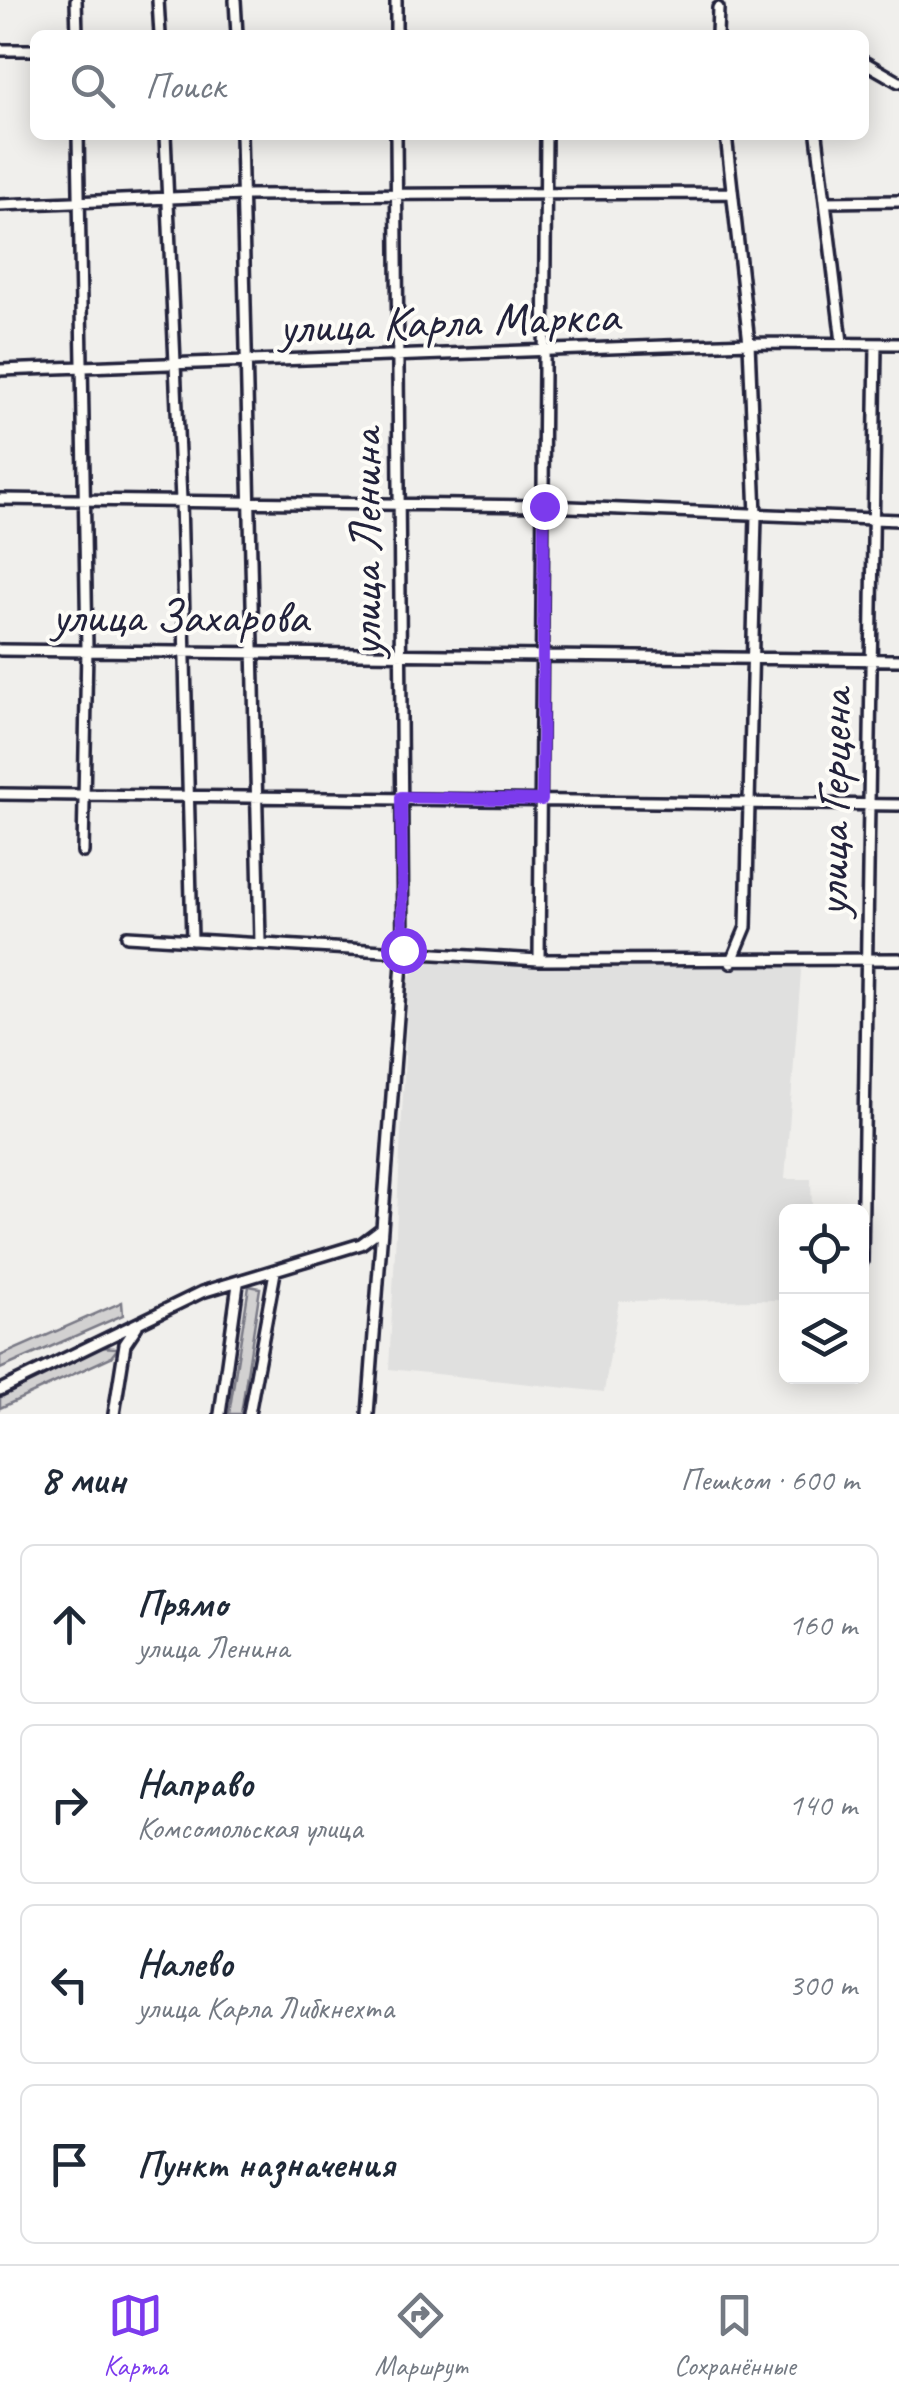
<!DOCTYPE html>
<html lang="ru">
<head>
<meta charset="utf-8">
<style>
	:root { --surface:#fff; --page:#f6f6f7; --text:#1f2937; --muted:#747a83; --line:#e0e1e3; --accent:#7c3aed }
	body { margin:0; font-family:Caveat,sans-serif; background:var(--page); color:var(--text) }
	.controls { position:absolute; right:30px; bottom:30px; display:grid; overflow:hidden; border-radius:15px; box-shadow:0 5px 25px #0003 }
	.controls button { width:90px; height:90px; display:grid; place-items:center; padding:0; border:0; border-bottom:2px solid var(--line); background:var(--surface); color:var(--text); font:50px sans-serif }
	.stop { position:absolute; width:30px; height:30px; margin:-22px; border:8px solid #7c3aed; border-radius:50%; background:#fff }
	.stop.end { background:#7c3aed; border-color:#fff; box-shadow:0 2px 10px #0008 }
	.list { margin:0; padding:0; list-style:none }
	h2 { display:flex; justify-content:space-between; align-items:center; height:130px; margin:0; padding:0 40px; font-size:42px }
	h2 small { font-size:32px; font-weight:400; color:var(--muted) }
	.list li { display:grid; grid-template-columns:65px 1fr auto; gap:30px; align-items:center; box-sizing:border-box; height:160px; margin:0 20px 20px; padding:0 20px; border:2px solid var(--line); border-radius:15px }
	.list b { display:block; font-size:38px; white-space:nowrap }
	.list p { margin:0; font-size:32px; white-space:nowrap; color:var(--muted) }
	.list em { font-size:32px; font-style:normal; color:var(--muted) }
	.icon { flex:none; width:55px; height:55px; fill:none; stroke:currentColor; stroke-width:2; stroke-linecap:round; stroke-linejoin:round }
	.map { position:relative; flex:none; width:899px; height:1414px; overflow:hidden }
	.search { position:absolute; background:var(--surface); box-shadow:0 5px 25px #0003; left:30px; right:30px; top:30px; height:110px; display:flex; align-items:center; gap:25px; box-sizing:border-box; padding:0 35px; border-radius:15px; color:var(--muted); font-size:38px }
	.sheet { height:850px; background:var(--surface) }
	nav { display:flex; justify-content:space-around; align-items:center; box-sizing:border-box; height:140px; border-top:2px solid var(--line); background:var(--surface); font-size:28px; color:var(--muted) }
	nav a { display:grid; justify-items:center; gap:5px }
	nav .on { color:var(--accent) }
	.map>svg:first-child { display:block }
</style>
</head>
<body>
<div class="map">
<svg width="899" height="1414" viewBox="0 0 899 1414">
	<rect width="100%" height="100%" fill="#f0efec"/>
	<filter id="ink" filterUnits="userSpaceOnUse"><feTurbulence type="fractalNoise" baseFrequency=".01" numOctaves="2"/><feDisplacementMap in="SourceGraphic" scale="20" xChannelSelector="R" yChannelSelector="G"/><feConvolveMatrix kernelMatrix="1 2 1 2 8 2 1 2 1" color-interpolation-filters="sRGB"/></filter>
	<g filter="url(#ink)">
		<path fill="#e0e0df" d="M429 960H802L785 1179H811L812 1211 786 1212V1300L619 1301 604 1392 389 1369 409 977Z"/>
		<path fill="#d2d1d1" stroke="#7a7a86" stroke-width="2.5" d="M249 1286 260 1288 241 1414H229Z
			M122 1302 123 1315 0 1369V1356Z
			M100 1347 118 1348 111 1357 0 1408V1393Z"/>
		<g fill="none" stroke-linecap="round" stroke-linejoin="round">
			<defs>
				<path id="minor" d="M76 0 77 35
					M158 0 160 35
					M235 0 237 35
					M396 0V35
					M717 35 718 8
					M0 50H35
					M864 62 899 82
					M78 135 87 648 83 852
					M165 135 181 500 192 940
					M241 135 260 942
					M726 135 749 343 756 515 746 927 731 963
					M817 135 842 342
					M826 202 899 201
					M0 205 243 195 732 193
					M0 370 749 343 899 344
					M0 499 544 506 899 520
					M0 650 899 660
					M0 794 899 805
					M127 936 539 960 899 959
					M539 960 546 135
					M862 1262 876 345
					M0 1390 202 1292 361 1244 381 1229
					M114 1414 125 1344 137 1326
					M220 1414 238 1284
					M249 1414 275 1272
					M368 1414 403 950 396 135"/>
			</defs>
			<use href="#minor" stroke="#22223b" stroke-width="16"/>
			<use href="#minor" stroke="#fdfcf7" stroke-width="9"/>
		</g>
	</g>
	<g fill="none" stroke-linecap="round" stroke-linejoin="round" filter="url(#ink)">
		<path stroke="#7c3aed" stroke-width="12" d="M403 950 401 797 542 800 544 506"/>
	</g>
	<g text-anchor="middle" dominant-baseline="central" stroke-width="8" stroke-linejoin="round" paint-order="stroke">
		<g font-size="48" fill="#22223b" stroke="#fdfcf7">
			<text transform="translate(449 321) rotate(-2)">улица Карла Маркса</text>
			<text transform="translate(365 543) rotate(-90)">улица Ленина</text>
			<text x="180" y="616">улица Захарова</text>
			<text transform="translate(833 803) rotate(-89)">улица Герцена</text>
		</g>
	</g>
</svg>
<div class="controls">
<button><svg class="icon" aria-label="locate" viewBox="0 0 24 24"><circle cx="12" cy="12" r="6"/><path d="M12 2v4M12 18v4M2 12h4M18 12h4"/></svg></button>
<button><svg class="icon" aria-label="layers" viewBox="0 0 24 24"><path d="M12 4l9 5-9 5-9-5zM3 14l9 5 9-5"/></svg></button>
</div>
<div class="stop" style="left:403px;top:950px"></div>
<div class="stop end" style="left:544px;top:506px"></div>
<div class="search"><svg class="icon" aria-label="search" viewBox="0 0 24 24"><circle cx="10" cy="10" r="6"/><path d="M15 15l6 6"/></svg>Поиск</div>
</div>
<section class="sheet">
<h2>8 мин<small>Пешком · 600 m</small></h2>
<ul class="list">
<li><svg class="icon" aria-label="ahead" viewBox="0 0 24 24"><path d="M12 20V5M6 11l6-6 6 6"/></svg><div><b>Прямо</b><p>улица Ленина</p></div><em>160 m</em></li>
<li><svg class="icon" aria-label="right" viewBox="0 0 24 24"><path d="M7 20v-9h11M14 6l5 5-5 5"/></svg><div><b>Направо</b><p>Комсомольская улица</p></div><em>140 m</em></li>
<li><svg class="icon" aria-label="left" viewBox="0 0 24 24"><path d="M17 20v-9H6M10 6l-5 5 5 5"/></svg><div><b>Налево</b><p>улица Карла Либкнехта</p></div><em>300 m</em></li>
<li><svg class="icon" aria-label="arrive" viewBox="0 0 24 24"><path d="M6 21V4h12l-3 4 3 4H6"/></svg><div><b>Пункт назначения</b></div></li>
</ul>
</section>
<nav>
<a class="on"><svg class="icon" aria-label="map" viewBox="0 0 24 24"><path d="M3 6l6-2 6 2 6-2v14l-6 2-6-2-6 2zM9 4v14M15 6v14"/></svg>Карта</a>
<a><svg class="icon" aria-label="directions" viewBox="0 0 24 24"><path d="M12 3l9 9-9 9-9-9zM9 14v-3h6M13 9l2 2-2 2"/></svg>Маршрут</a>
<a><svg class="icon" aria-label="saved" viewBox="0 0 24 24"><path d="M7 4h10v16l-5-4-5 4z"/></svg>Сохранённые</a>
</nav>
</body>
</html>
